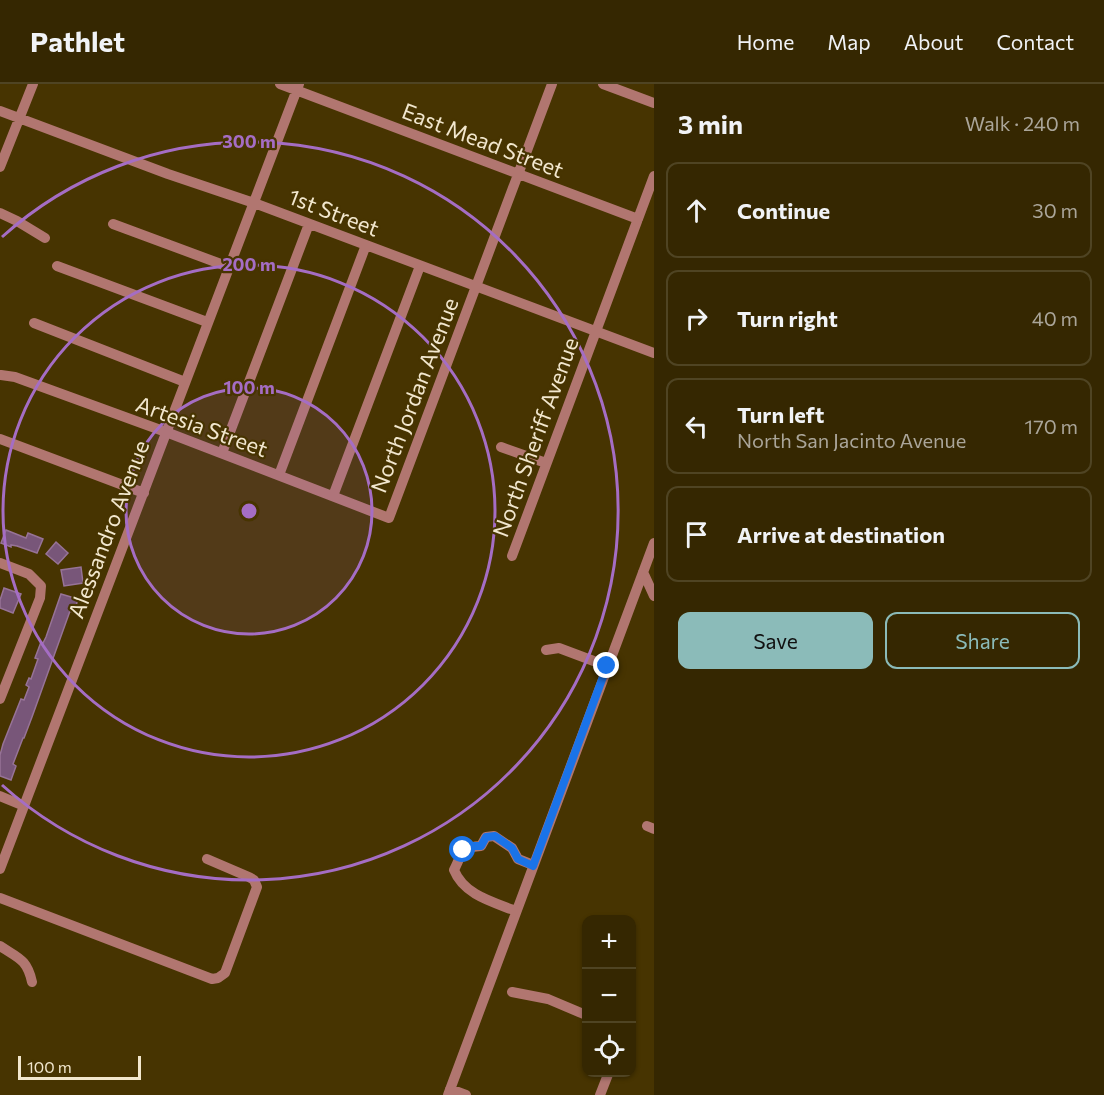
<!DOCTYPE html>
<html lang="en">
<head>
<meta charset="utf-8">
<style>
	:root { --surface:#352701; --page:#3d2f0b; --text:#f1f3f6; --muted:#aaa599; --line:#4f4423; --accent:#8bbbb9 }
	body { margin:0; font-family:Commissioner,sans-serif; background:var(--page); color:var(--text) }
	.controls { position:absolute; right:18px; bottom:18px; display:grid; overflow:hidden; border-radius:12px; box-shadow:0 2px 4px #0004 }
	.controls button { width:54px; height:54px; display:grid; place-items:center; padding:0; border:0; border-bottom:2px solid var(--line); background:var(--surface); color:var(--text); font:30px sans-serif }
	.scale { position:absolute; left:18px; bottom:15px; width:123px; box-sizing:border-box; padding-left:6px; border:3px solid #f2e7ce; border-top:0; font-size:16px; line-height:21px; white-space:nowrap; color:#f2e7ce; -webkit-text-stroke:4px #473401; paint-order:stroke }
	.stop { position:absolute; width:18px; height:18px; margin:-14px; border:4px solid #1a73e8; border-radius:50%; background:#fff }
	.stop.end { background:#1a73e8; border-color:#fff; box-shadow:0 2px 6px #0008 }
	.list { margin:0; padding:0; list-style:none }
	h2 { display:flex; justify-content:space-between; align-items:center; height:78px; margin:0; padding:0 24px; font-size:26px }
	h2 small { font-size:20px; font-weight:400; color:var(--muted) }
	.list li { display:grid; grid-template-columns:39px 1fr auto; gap:18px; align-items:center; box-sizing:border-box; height:96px; margin:0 12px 12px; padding:0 12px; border:2px solid var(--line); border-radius:12px }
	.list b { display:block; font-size:22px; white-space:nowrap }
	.list p { margin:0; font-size:20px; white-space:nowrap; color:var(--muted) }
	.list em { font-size:20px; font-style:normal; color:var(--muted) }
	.actions { display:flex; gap:12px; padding:18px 24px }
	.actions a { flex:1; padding:14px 0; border:2px solid var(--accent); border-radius:12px; text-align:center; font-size:21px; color:var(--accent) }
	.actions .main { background:var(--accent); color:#111 }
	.icon { flex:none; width:33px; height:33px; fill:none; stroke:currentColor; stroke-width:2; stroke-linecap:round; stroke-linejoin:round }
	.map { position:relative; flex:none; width:654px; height:1011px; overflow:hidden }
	header { display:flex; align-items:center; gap:36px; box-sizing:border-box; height:84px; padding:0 30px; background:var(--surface); border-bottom:2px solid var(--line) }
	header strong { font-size:28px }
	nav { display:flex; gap:33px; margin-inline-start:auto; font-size:21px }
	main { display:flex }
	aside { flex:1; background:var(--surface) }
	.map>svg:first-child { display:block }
</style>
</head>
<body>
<header>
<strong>Pathlet</strong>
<nav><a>Home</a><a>Map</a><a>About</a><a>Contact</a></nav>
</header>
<main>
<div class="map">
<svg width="654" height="1011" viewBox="0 0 654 1011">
	<rect width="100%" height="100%" fill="#473401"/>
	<path fill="#785679" stroke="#977397" stroke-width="1.5" d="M6 446 26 454 28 449 43 455 37 469 17 462 11 461V463L1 459Z
		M56 458 68 469 58 480 46 470Z
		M81 483 83 499 64 502 61 486Z
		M4 504 21 510 13 529 0 524V516Z
		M61 510 78 515 74 529 70 527 32 633 24 654H23L13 680 16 682 11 696 0 692V671L3 660 21 615 24 616 29 603 26 601 29 594 31 595 38 575 35 574 41 558 43 559 46 553Z"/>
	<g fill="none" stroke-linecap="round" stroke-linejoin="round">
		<path stroke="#b17670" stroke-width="10" d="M280 0 638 135
			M603 0 654 19
			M0 27 168 90 254 119 654 269
			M0 83 33 0
			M0 129 17 137 45 154
			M113 140 229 183
			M57 182 207 238
			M34 239 185 298
			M1 291 15 293 166 348 389 434 552 0
			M0 355 144 409
			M501 363 546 379
			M222 369 309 140
			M279 391 366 161
			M333 412 420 182
			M512 472 654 92
			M0 479 29 490 41 502 40 514 0 615
			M643 488 654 512
			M546 566 559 564 607 582
			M0 712 24 722
			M647 742 654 745
			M0 785 299 0
			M0 814 212 895 218 894 225 889 257 803 254 796 249 793 207 775
			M516 827C493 818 464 811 454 786 462 770 461 763 481 762L486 753 494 752 512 764 518 775 533 781
			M0 862C18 874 27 875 32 898
			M512 908 548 915 586 931
			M450 1005 466 1011
			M448 1011 654 459
			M600 1011 609 988"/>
	</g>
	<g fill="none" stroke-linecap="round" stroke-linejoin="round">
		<path stroke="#1a73e8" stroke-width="8" d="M463 766 469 762H481L486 753 495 752 512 764 518 775 533 782 607 582"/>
	</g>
	<circle cx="249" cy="427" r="123" fill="#a56dc4" fill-opacity=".12"/>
	<g fill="none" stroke="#a56dc4" stroke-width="3">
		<circle cx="249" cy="427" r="123"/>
		<circle cx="249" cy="427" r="246"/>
		<path d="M2 153A369 369 0 1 1 2 701"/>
	</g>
	<g text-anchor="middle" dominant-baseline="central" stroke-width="4.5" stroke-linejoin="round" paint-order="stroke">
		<g font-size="22" fill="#f2e7ce" stroke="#473401">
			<text transform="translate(483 56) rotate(21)">East Mead Street</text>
			<text transform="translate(334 128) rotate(21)">1st Street</text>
			<text transform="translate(414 311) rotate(-69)">North Jordan Avenue</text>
			<text transform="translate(202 342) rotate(20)">Artesia Street</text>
			<text transform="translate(535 353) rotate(-70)">North Sheriff Avenue</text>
			<text transform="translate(108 445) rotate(-69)">Alessandro Avenue</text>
		</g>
	</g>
	<circle cx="249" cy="427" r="9" fill="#a56dc4" stroke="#473401" stroke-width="3"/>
	<g font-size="18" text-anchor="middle" font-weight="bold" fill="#a56dc4" stroke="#473401" stroke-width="4.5" stroke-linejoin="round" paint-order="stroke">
		<text x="249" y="64">300 m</text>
		<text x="249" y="187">200 m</text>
		<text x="249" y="310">100 m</text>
	</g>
</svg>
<div class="controls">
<button>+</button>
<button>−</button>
<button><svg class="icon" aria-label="locate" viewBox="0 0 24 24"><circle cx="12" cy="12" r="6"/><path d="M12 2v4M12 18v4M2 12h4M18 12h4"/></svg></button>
</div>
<div class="scale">100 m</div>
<div class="stop" style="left:463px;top:766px"></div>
<div class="stop end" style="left:607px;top:582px"></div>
</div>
<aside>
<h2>3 min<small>Walk · 240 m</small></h2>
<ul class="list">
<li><svg class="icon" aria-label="ahead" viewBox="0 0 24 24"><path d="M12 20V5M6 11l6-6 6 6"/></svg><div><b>Continue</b></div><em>30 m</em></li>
<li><svg class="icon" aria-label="right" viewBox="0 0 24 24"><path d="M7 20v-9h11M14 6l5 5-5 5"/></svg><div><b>Turn right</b></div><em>40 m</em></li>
<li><svg class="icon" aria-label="left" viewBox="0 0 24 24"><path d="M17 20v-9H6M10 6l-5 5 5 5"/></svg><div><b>Turn left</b><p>North San Jacinto Avenue</p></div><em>170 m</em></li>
<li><svg class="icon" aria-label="arrive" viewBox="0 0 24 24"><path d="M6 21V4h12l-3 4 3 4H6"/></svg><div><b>Arrive at destination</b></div></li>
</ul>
<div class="actions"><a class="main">Save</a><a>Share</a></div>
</aside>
</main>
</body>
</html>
